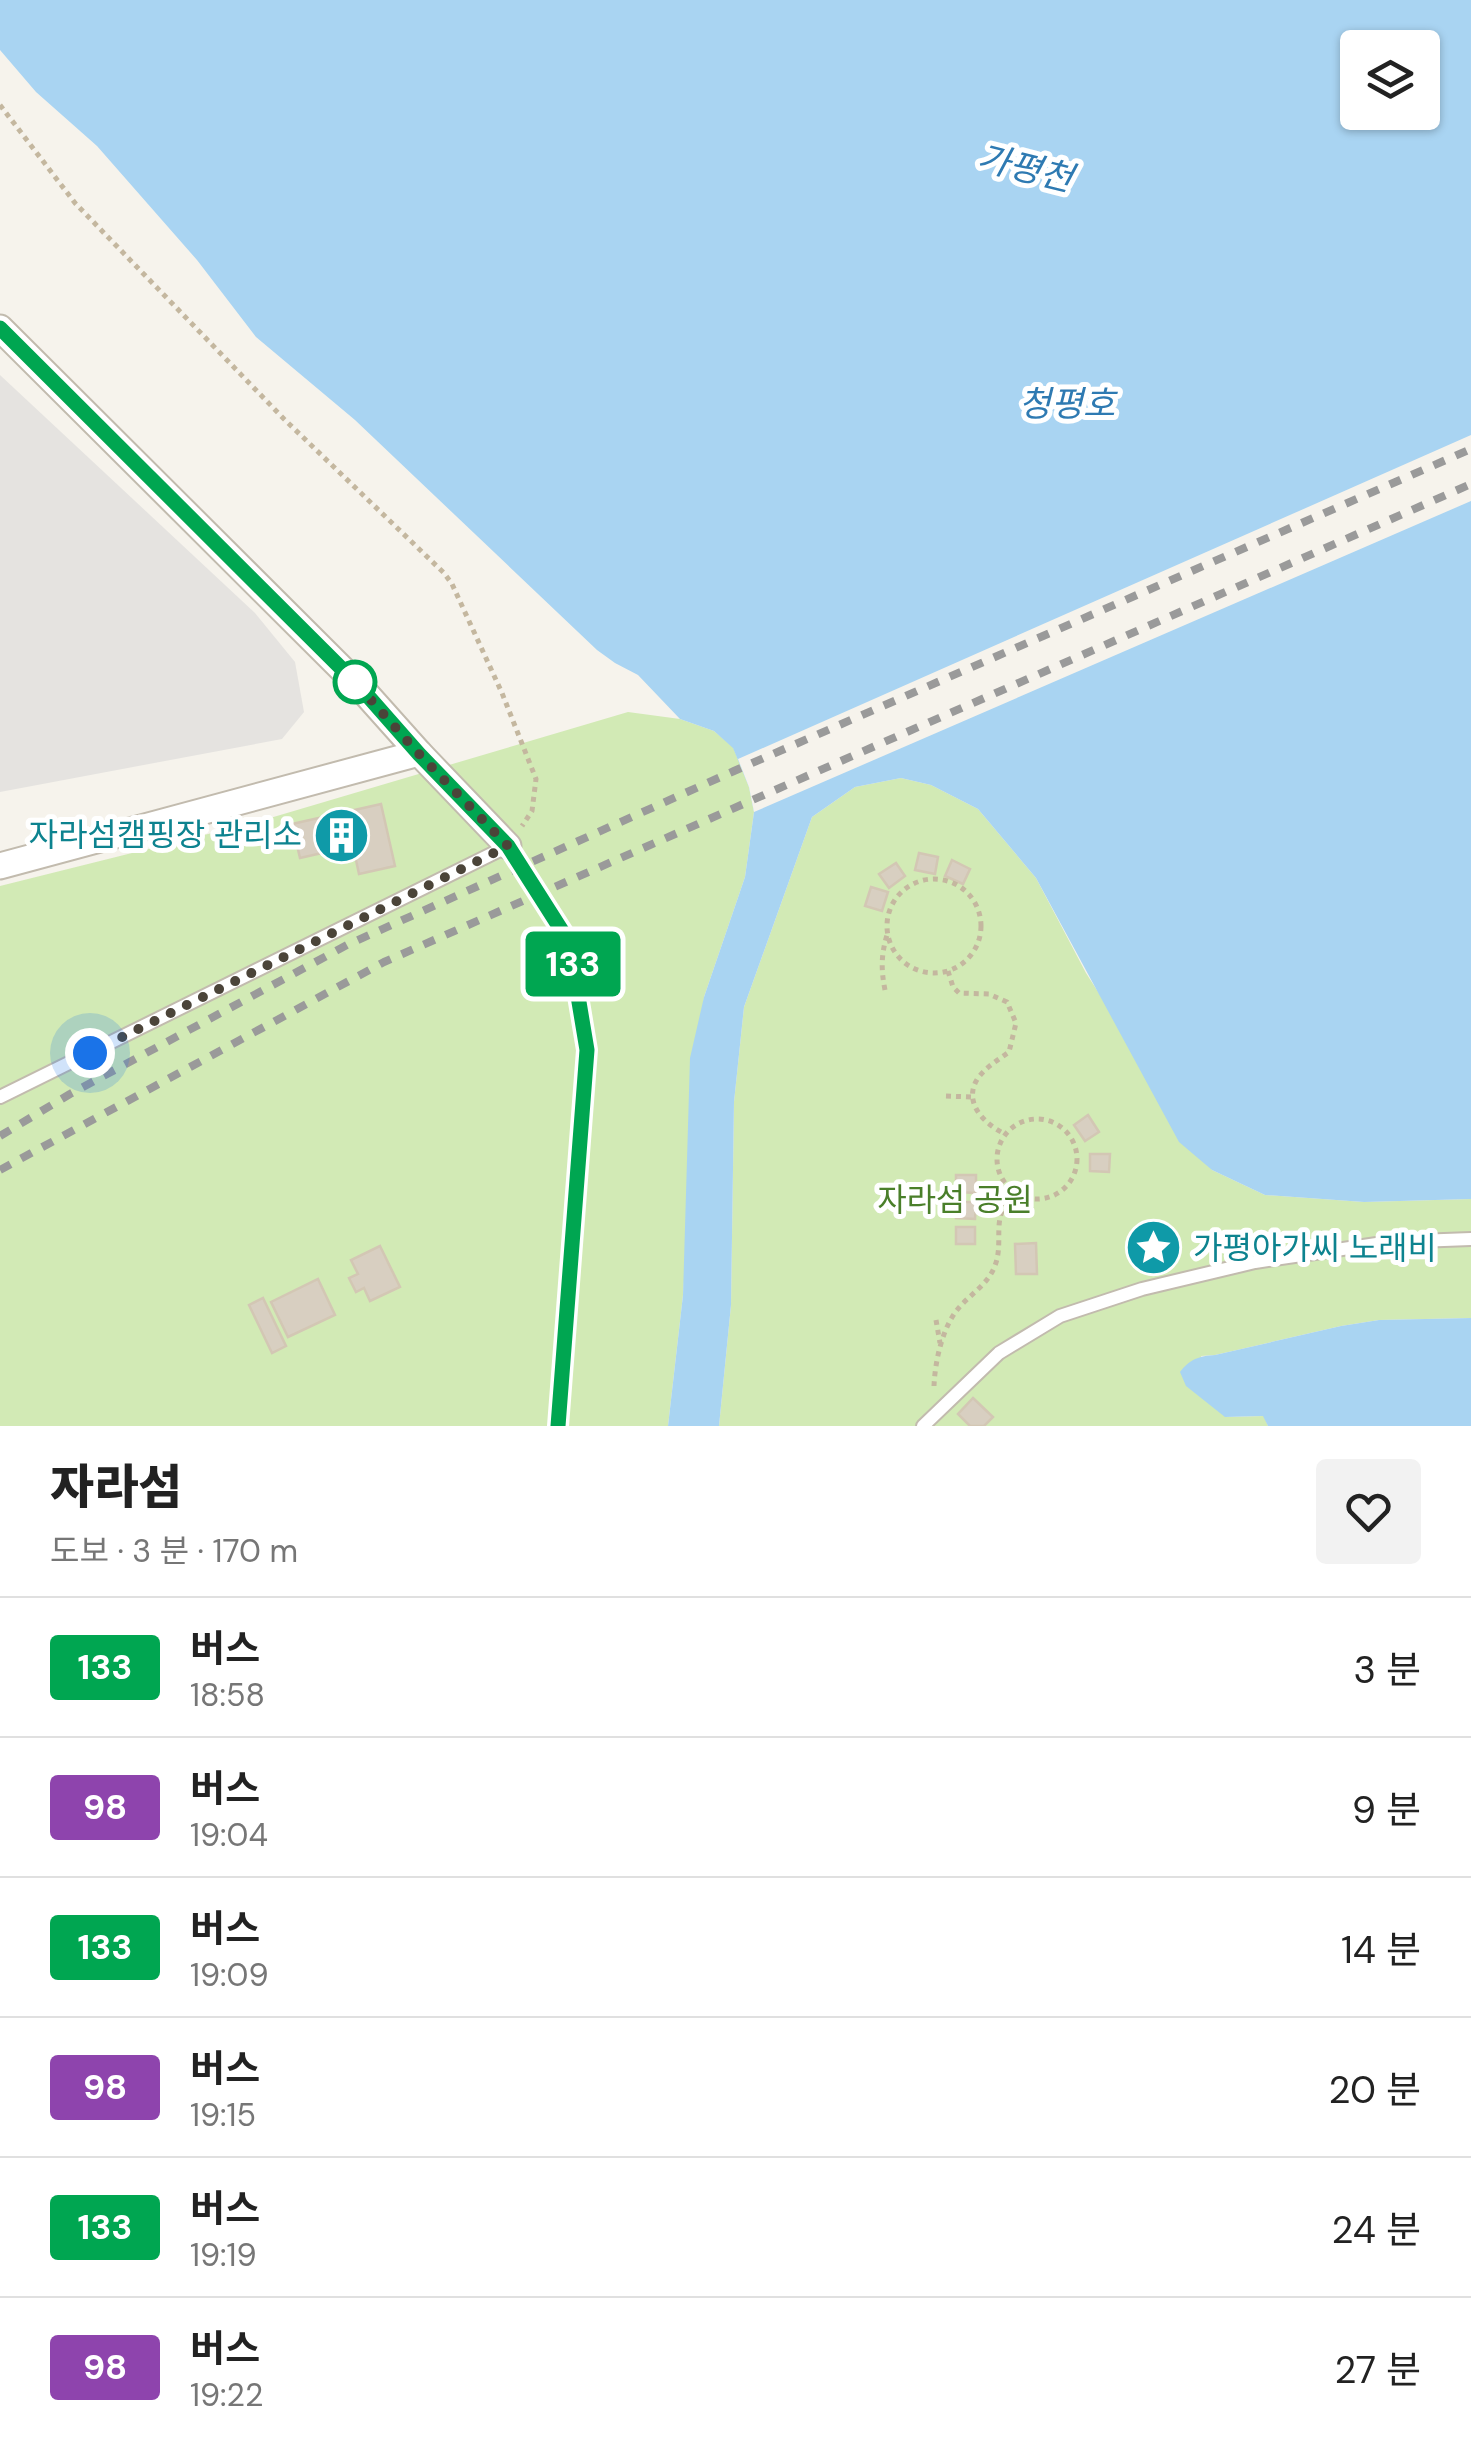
<!DOCTYPE html>
<html lang="ko">
<meta charset="utf-8">
<style>
:root{--surface:#fff;--page:#f2f2f2;--text:#222;--muted:#767676;--line:#e0e0e0}
body{margin:0;font-family:"DM Sans","Noto Sans KR",sans-serif;background:var(--page);color:var(--text);height:100vh;display:flex;flex-direction:column;font-size:38px;white-space:nowrap}
*{box-sizing:border-box;margin:0}
p{font-size:32px;color:var(--muted)}
.icon{flex:none;width:55px;height:55px;fill:none;stroke:currentColor;stroke-width:2;stroke-linecap:round;stroke-linejoin:round}
.map{position:relative;height:1426px;overflow:hidden}
.sheet{display:flex;flex-direction:column;background:var(--surface);flex:1}
.sheet>*{flex:none}
.badge{padding:0 20px;border-radius:8px;font-size:35px;line-height:65px}
.buttons{position:absolute;left:1340px;top:30px;display:grid;gap:20px}
.buttons a{display:grid;place-items:center;width:100px;height:100px;border-radius:10px;background:var(--surface);box-shadow:0 2px 8px #0004;font-size:50px}
.you{position:absolute;width:50px;height:50px;margin:-25px;border:8px solid #fff;border-radius:50%;background:#1a73e8;box-shadow:0 0 0 15px #1a73e833}
.map>.badge{position:absolute;translate:-50% -50%;box-shadow:0 0 0 5px #fff}
.round{display:grid;place-items:center;flex:none;width:105px;height:105px;border-radius:10px;background:var(--page)}
.overview{display:flex;align-items:center;justify-content:space-between;height:170px;padding:0 50px}
h1{font-size:48px;font-weight:800;line-height:75px}
ul{padding:0;list-style:none}
li{display:flex;align-items:center;gap:30px;height:140px;padding:0 50px;border-top:2px solid var(--line)}
li div{flex:1}
li b{display:block;font-size:38px}
li em{font-style:normal}
li .badge{min-width:110px;font-weight:700;text-align:center}
.map>svg:first-child{display:block}
.green{fill:#d2eab5}
.parking{fill:#e5e3e0}
.water{fill:#a9d4f2;fill-rule:evenodd}
.pier{fill:#f6f3ec}
.building{fill:#d8cfc1;stroke:#d3c7b4;stroke-width:2.5}
.lines{fill:none;stroke-linecap:round;stroke-linejoin:round}
.service-casing{stroke:#c2bbae;stroke-width:16}
.minor-casing{stroke:#c2bbae;stroke-width:29}
.path{stroke:#c4b79f;stroke-width:5;stroke-dasharray:5 5;stroke-linecap:butt}
.service{stroke:#fff;stroke-width:12}
.minor{stroke:#fff;stroke-width:25}
.rail{stroke:#9a9a9a;stroke-width:8;stroke-dasharray:12 12;stroke-linecap:butt}
.line-casing{stroke:#fff;stroke-width:22}
.line{stroke:#00a651;stroke-width:15}
.walk{stroke:#4b4439;stroke-width:10;stroke-dasharray:0 18}
.stop-dot{fill:#fff;stroke:#00a651;stroke-width:5}
.labels{text-anchor:middle;stroke-width:10;stroke-linejoin:round;paint-order:stroke}
.culture-label{font-size:32px;fill:#0d838f;stroke:#fff;text-anchor:end}
.park-label{font-size:32px;fill:#4a7f2a;stroke:#fff}
.water-label{font-size:35px;font-style:italic;fill:#2e7ab2;stroke:#fff}
</style>
<div class="map">
<svg width="1471" height="1426" viewBox="0 0 1471 1426">
<rect width="100%" height="100%" fill="#f6f3ec"/>
<!-- green -->
<g class="green">
<path d="M628,712L680,719L714,731L733,747L749,787L754,812L745,877L704,997L683,1295L668,1426H0V886L260,821Z"/>
<path d="M901,778L931,785L978,809L1036,878L1086,973L1212,1170L1265,1195L1364,1202L1471,1199V1318L1379,1320L1341,1326L1215,1355L1201,1356L1227,1417L1264,1416L1268,1426H719L731,1305L734,1102L744,1007L812,817L855,787Z"/>
</g>
<!-- parking -->
<path class="parking" d="M0,375L255,613L295,662L304,712L282,739L0,792Z"/>
<!-- water -->
<g class="water">
<path d="M0,0H1471V1199L1364,1202L1265,1195L1212,1170L1179,1142L1036,878L978,809L931,785L901,778L855,787L812,817L744,1007L734,1102L731,1305L719,1426H668L683,1295L690,1058L704,997L745,877L754,812L749,787L733,748L714,731L680,719L638,675L615,663L597,650L355,420L256,337L197,260L97,146L36,92L0,50ZM1358,48H1422V112H1358Z"/>
<path d="M1471,1318V1426H1268L1263,1416L1225,1417L1186,1386L1180,1372C1190,1359 1199,1356 1215,1355L1341,1326L1379,1320Z"/>
</g>
<!-- pier -->
<path class="pier" d="M1471,435V501L754,812L749,787L738,759Z"/>
<!-- building -->
<g class="building">
<path d="M381,804L395,866L359,874L353,846L300,858L292,824Z"/>
<path d="M919,853L938,857L935,874L915,870Z"/>
<path d="M952,860L970,869L963,884L945,876Z"/>
<path d="M896,863L905,876L889,888L879,874Z"/>
<path d="M871,887L888,892L882,911L865,906Z"/>
<path d="M1088,1115L1099,1132L1085,1141L1074,1125Z"/>
<path d="M1090,1154H1110L1109,1172L1090,1171Z"/>
<path d="M956,1175H976V1193L956,1192Z"/>
<path d="M956,1202H976L975,1219L956,1218Z"/>
<rect x="956" y="1227" width="19" height="17"/>
<path d="M1036,1243L1037,1274H1016L1015,1244Z"/>
<path d="M380,1246L400,1287L370,1301L364,1288L356,1292L349,1278L358,1274L351,1260Z"/>
<path d="M318,1279L335,1315L288,1337L271,1302Z"/>
<path d="M263,1298L286,1346L272,1353L249,1305Z"/>
<path d="M973,1398L993,1417L984,1426H970L958,1414Z"/>
</g>
<g class="lines">
<defs>
<g id="service">
<path d="M0,1097L508,846L569,942L587,1050L558,1426"/>
<path d="M923,1426L999,1353L1060,1316L1142,1289L1255,1262L1390,1242L1471,1239"/>
</g>
<g id="minor">
<path d="M0,328L360,687L419,753L508,846"/>
<path d="M0,866L419,753"/>
</g>
</defs>
<!-- service casing -->
<use href="#service" class="service-casing"/>
<!-- minor casing -->
<use href="#minor" class="minor-casing"/>
<!-- path -->
<g class="path">
<path d="M0,105L75,203L284,419L444,573L452,584L502,693L536,779L532,811L522,826"/>
<circle cx="934" cy="926" r="47"/>
<path d="M948,971L953,987L959,993L989,994L1007,1002L1016,1023L1009,1052C998,1060 986,1067 978,1078C962,1102 984,1124 1005,1134"/>
<path d="M885,990C881,970 881,955 887,935"/>
<path d="M946,1096L972,1097"/>
<circle cx="1037" cy="1159" r="40"/>
<path d="M936,1320L940,1343"/>
<path d="M934,1386C935,1362 942,1329 957,1310C968,1296 987,1285 994,1268C1006,1241 988,1217 1015,1193"/>
</g>
<!-- service -->
<use href="#service" class="service"/>
<!-- minor -->
<use href="#minor" class="minor"/>
<!-- rail -->
<g class="rail">
<path d="M0,1136L70,1094L347,945L734,771L1471,449"/>
<path d="M0,1170L384,962L1471,484"/>
</g>
</g>
<g class="lines">
<defs>
<path id="line" d="M0,328L360,687L419,754L508,846L569,942L587,1050L558,1426"/>
</defs>
<!-- line casing -->
<use href="#line" class="line-casing"/>
<!-- line -->
<use href="#line" class="line"/>
<!-- walk -->
<path class="walk" d="M90,1053L508,846L419,754L355,682"/>
</g>
<!-- icons -->
<defs>
<symbol id="building-disc" viewBox="-11 -11 22 22"><circle r="9.5" fill="#0f9aa8" stroke="#fff"/><path d="M-4-6H4V6H1V3H-1V6H-4ZM-2.5-4.3h1.7v1.8h-1.7ZM.8-4.3h1.7v1.8H.8ZM-2.5-1h1.7V.8h-1.7ZM.8-1h1.7V.8H.8Z" fill="#fff"/></symbol>
<symbol id="sight-disc" viewBox="-11 -11 22 22"><circle r="9.5" fill="#0f9aa8" stroke="#fff"/><path d="M0-6L1.8-2.2L6-1.7L2.9 1.2L3.7 5.4L0 3.3L-3.7 5.4L-2.9 1.2L-6-1.7L-1.8-2.2Z" fill="#fff"/></symbol>
</defs>
<g fill-rule="evenodd">
<use href="#building-disc" x="310" y="804" width="63" height="63"/>
<use href="#sight-disc" x="1122" y="1216" width="63" height="63"/>
</g>
<!-- markers -->
<circle class="stop-dot" cx="355" cy="682" r="20"/>
<g class="labels">
<!-- culture labels -->
<g class="culture-label">
<text x="302" y="846">자라섬캠핑장 관리소</text>
<text x="1193" y="1259" text-anchor="start">가평아가씨 노래비</text>
</g>
<!-- park labels -->
<g class="park-label">
<text x="955" y="1211">자라섬 공원</text>
</g>
<!-- water labels -->
<g class="water-label">
<text transform="translate(1025 168) rotate(14)" y="12">가평천</text>
<text x="1067" y="416">청평호</text>
</g>
</g>
</svg>
<div class="buttons">
<a><svg class="icon" aria-label="layers" viewBox="0 0 24 24"><path d="M12 4l9 5-9 5-9-5zM3 14l9 5 9-5"/></svg></a>
</div>
<div class="you" style="left:90px;top:1053px"></div>
<b class="badge" style="left:573px;top:964px;background:#00a651;color:#fff">133</b>
</div>
<section class="sheet">
<div class="overview"><div><h1>자라섬</h1><p>도보 · 3 분 · 170 m</p></div><a class="round"><svg class="icon" aria-label="heart" viewBox="0 0 24 24"><path d="M12 20l-8-8c-3-5 5-10 8-4 3-6 11-1 8 4z"/></svg></a></div>
<ul>
<li><span class="badge" style="background:#00a651;color:#fff">133</span><div><b>버스</b><p>18:58</p></div><em>3 분</em></li>
<li><span class="badge" style="background:#8e44ad;color:#fff">98</span><div><b>버스</b><p>19:04</p></div><em>9 분</em></li>
<li><span class="badge" style="background:#00a651;color:#fff">133</span><div><b>버스</b><p>19:09</p></div><em>14 분</em></li>
<li><span class="badge" style="background:#8e44ad;color:#fff">98</span><div><b>버스</b><p>19:15</p></div><em>20 분</em></li>
<li><span class="badge" style="background:#00a651;color:#fff">133</span><div><b>버스</b><p>19:19</p></div><em>24 분</em></li>
<li><span class="badge" style="background:#8e44ad;color:#fff">98</span><div><b>버스</b><p>19:22</p></div><em>27 분</em></li>
</ul>
</section>
